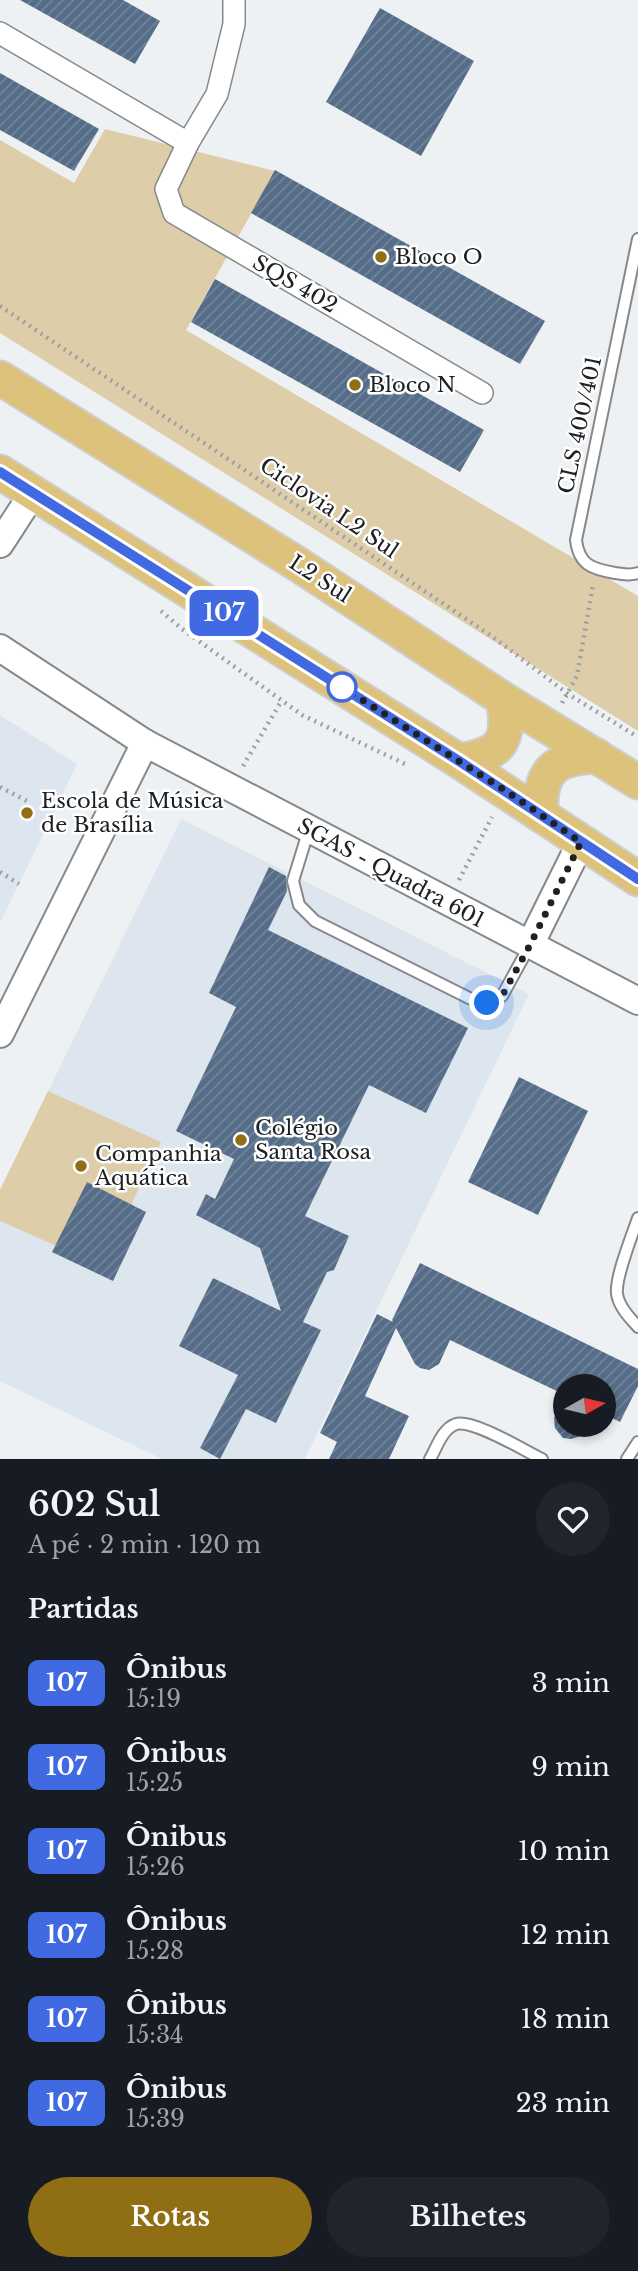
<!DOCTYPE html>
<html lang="pt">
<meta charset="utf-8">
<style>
:root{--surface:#171b24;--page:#20242c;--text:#f1f3f6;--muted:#9ea1a6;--accent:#906e14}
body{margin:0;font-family:"Libre Baskerville",serif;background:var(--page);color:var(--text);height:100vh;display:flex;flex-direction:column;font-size:26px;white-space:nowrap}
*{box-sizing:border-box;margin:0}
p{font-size:23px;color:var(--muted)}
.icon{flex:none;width:38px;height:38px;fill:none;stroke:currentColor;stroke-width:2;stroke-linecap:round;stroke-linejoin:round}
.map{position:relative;height:1459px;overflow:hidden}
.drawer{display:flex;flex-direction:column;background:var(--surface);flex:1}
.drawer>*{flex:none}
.badge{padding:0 14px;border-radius:10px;font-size:24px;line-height:46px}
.needle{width:46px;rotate:82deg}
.controls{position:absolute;left:553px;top:1374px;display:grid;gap:14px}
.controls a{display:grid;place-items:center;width:63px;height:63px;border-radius:50%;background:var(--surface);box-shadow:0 4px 10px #0003;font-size:35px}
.you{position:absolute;width:35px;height:35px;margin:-18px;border:5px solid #fff;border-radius:50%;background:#1a73e8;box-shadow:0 0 0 10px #1a73e833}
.map>.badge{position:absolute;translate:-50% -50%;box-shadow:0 0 0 4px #fff}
h2{padding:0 28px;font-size:26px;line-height:63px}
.round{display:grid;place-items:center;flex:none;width:74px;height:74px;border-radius:37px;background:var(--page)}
.head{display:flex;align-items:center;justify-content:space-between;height:119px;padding:0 28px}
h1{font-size:33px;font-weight:600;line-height:52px}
.button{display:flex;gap:14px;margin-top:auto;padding:14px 28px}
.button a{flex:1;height:80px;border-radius:42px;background:var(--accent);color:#fff;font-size:28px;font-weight:600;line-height:80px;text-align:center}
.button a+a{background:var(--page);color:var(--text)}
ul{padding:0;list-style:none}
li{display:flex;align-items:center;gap:21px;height:84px;padding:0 28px}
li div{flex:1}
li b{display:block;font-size:26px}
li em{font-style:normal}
li .badge{min-width:77px;font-weight:700;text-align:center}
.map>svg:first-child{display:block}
.built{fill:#dde5ee}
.park{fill:#decda9}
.building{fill:url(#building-hatch)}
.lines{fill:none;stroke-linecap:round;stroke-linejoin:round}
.service-casing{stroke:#86888a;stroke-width:14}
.minor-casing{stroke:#86888a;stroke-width:24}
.tertiary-casing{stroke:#86888a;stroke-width:30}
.primary-casing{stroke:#cecece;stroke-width:37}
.path{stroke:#9c9ea0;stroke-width:4.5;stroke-dasharray:2 5;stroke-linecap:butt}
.service{stroke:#fff;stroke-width:10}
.minor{stroke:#fff;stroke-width:21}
.tertiary{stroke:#fff;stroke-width:26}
.primary{stroke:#ddc27c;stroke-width:33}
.line-casing{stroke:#fff;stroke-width:16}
.line{stroke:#4169e1;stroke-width:10}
.walk{stroke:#202021;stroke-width:7;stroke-dasharray:0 12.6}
.poi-dot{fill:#906e14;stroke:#fdfeff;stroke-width:2.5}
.stop-dot{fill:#fff;stroke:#4169e1;stroke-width:3.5}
.labels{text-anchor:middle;stroke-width:5;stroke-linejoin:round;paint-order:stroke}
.poi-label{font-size:21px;fill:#202021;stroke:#fdfeff;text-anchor:start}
.street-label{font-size:21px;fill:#202021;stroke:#fdfeff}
</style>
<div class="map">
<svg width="638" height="1459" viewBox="0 0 638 1459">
<defs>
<pattern id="building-hatch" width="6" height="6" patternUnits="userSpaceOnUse" patternTransform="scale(1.75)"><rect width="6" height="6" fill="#556d89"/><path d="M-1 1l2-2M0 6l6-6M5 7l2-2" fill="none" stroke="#748598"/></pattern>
</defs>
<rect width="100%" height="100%" fill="#eef1f3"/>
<!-- built -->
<g class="built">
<path d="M0,715L77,764L0,923Z"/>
<path d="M181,819L529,994L305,1459H162L0,1381V1190Z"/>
</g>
<!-- park -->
<g class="park">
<path d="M105,129L275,171L186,330L638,596V731L0,333V140L74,183Z"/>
<path d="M48,1091L161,1142L102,1266L0,1221V1190Z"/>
</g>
<!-- building -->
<g class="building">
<path d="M20,0H123L160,21L135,64Z"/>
<path d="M380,8L474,61L421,156L326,102Z"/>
<path d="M0,73L99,129L74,171L0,130Z"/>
<path d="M275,170L545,321L520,364L251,213Z"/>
<path d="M215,279L484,430L460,472L191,322Z"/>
<path d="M269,867L286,876L287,891L268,930L468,1028L426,1113L369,1085L305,1216L349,1236L334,1270L327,1272L303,1322L321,1330L276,1423L246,1409L220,1459L200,1448L238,1375L179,1346L213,1278L281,1311L260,1248L196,1215L206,1194L215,1199L234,1159L176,1131L236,1007L209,993Z"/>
<path d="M519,1077L588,1111L538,1215L468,1182Z"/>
<path d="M87,1182L146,1212L113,1281L52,1252Z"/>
<path d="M420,1263L638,1369V1386L620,1422L604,1414V1386H565V1424H588L585,1433L581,1436L571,1439L563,1438L555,1428L554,1418L565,1395L450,1340L439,1364L429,1370L420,1368L415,1364L396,1328L365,1396L409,1416L389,1459H329L337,1442L320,1433L377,1314L393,1322L392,1320Z"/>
</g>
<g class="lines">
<defs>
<g id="service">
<path d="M638,239L576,540C579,565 592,569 615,573C624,574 630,576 638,573"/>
<path d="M309,829L293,881L299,905L315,921L479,1003H487L502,996L530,945"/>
<path d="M638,1218C632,1236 615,1277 617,1294C619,1307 630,1318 638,1327"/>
<path d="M430,1459C437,1447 442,1429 456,1424C473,1419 525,1451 542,1459"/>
<path d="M627,1459L638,1442"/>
</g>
<g id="minor">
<path d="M234,0V24L217,94L188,143L166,189L174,213L482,393"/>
<path d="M0,33L188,143"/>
</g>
<g id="tertiary">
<path d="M0,544L33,493"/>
<path d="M0,648L145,743L638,1001"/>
<path d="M530,945L581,842"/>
<path d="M0,1034L145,743"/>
</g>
<g id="primary">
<path d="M0,378L299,565L503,699L638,782"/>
<path d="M0,472L459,761L638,879"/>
<path d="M459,761C501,754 511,742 503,699"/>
<path d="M541,815C539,770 554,758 597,756"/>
</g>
</defs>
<!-- service casing -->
<use href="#service" class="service-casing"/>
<!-- minor casing -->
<use href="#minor" class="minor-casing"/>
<!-- tertiary casing -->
<use href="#tertiary" class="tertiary-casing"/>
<!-- primary casing -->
<use href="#primary" class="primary-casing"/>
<!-- path -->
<g class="path">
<path d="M0,306L493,637L568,694L638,737"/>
<path d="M161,611L182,629L302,715L405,764"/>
<path d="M562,703L577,676L593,585"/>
<path d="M243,766L282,700"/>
<path d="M0,787L27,801"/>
<path d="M0,872L19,884"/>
<path d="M459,880L492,817"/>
</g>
<!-- service -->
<use href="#service" class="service"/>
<!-- minor -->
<use href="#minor" class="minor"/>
<!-- tertiary -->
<use href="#tertiary" class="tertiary"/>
<!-- primary -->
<use href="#primary" class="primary"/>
</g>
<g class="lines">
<defs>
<path id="line" d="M0,472L459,761L638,879"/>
</defs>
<!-- line casing -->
<use href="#line" class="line-casing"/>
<!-- line -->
<use href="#line" class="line"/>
<!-- walk -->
<path class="walk" d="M342,687L506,791L581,842L530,945L502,996L487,1003"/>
</g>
<!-- markers -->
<g class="poi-dot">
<circle cx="381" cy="257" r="7"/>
<circle cx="355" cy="385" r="7"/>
<circle cx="27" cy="813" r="7"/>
<circle cx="241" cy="1140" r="7"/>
<circle cx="81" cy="1166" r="7"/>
</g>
<circle class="stop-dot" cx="342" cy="687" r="14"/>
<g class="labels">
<!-- poi labels -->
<g class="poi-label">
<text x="395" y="264">Bloco O</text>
<text x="369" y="392">Bloco N</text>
<text x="41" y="808">Escola de Música<tspan x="41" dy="24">de Brasília</tspan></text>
<text x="255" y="1135">Colégio<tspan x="255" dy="24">Santa Rosa</tspan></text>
<text x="95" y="1161">Companhia<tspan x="95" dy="24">Aquática</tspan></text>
</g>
<!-- street labels -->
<g class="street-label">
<text transform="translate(295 284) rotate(30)" y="7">SQS 402</text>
<text transform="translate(580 425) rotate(-78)" y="7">CLS 400/401</text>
<text transform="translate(329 508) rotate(34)" y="7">Ciclovia L2 Sul</text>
<text transform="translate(320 579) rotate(33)" y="7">L2 Sul</text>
<text transform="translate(391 873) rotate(28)" y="7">SGAS - Quadra 601</text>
</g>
</g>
</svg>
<div class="controls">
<a><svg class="needle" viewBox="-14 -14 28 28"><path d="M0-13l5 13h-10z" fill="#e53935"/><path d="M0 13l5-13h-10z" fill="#9ea1a6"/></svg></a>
</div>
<div class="you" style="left:487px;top:1003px"></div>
<b class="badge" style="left:224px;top:613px;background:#4169e1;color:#fff">107</b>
</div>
<section class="drawer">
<div class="head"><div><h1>602 Sul</h1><p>A pé · 2 min · 120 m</p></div><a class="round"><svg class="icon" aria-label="heart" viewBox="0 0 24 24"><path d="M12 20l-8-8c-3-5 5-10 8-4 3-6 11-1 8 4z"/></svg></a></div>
<h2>Partidas</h2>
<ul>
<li><span class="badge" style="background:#4169e1;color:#fff">107</span><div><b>Ônibus</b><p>15:19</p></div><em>3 min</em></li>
<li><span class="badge" style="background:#4169e1;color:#fff">107</span><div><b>Ônibus</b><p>15:25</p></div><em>9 min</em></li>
<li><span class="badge" style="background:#4169e1;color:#fff">107</span><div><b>Ônibus</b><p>15:26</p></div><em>10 min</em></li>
<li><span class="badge" style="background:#4169e1;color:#fff">107</span><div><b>Ônibus</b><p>15:28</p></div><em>12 min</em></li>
<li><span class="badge" style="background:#4169e1;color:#fff">107</span><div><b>Ônibus</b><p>15:34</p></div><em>18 min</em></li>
<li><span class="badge" style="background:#4169e1;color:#fff">107</span><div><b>Ônibus</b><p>15:39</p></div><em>23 min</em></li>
</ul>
<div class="button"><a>Rotas</a><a>Bilhetes</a></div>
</section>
